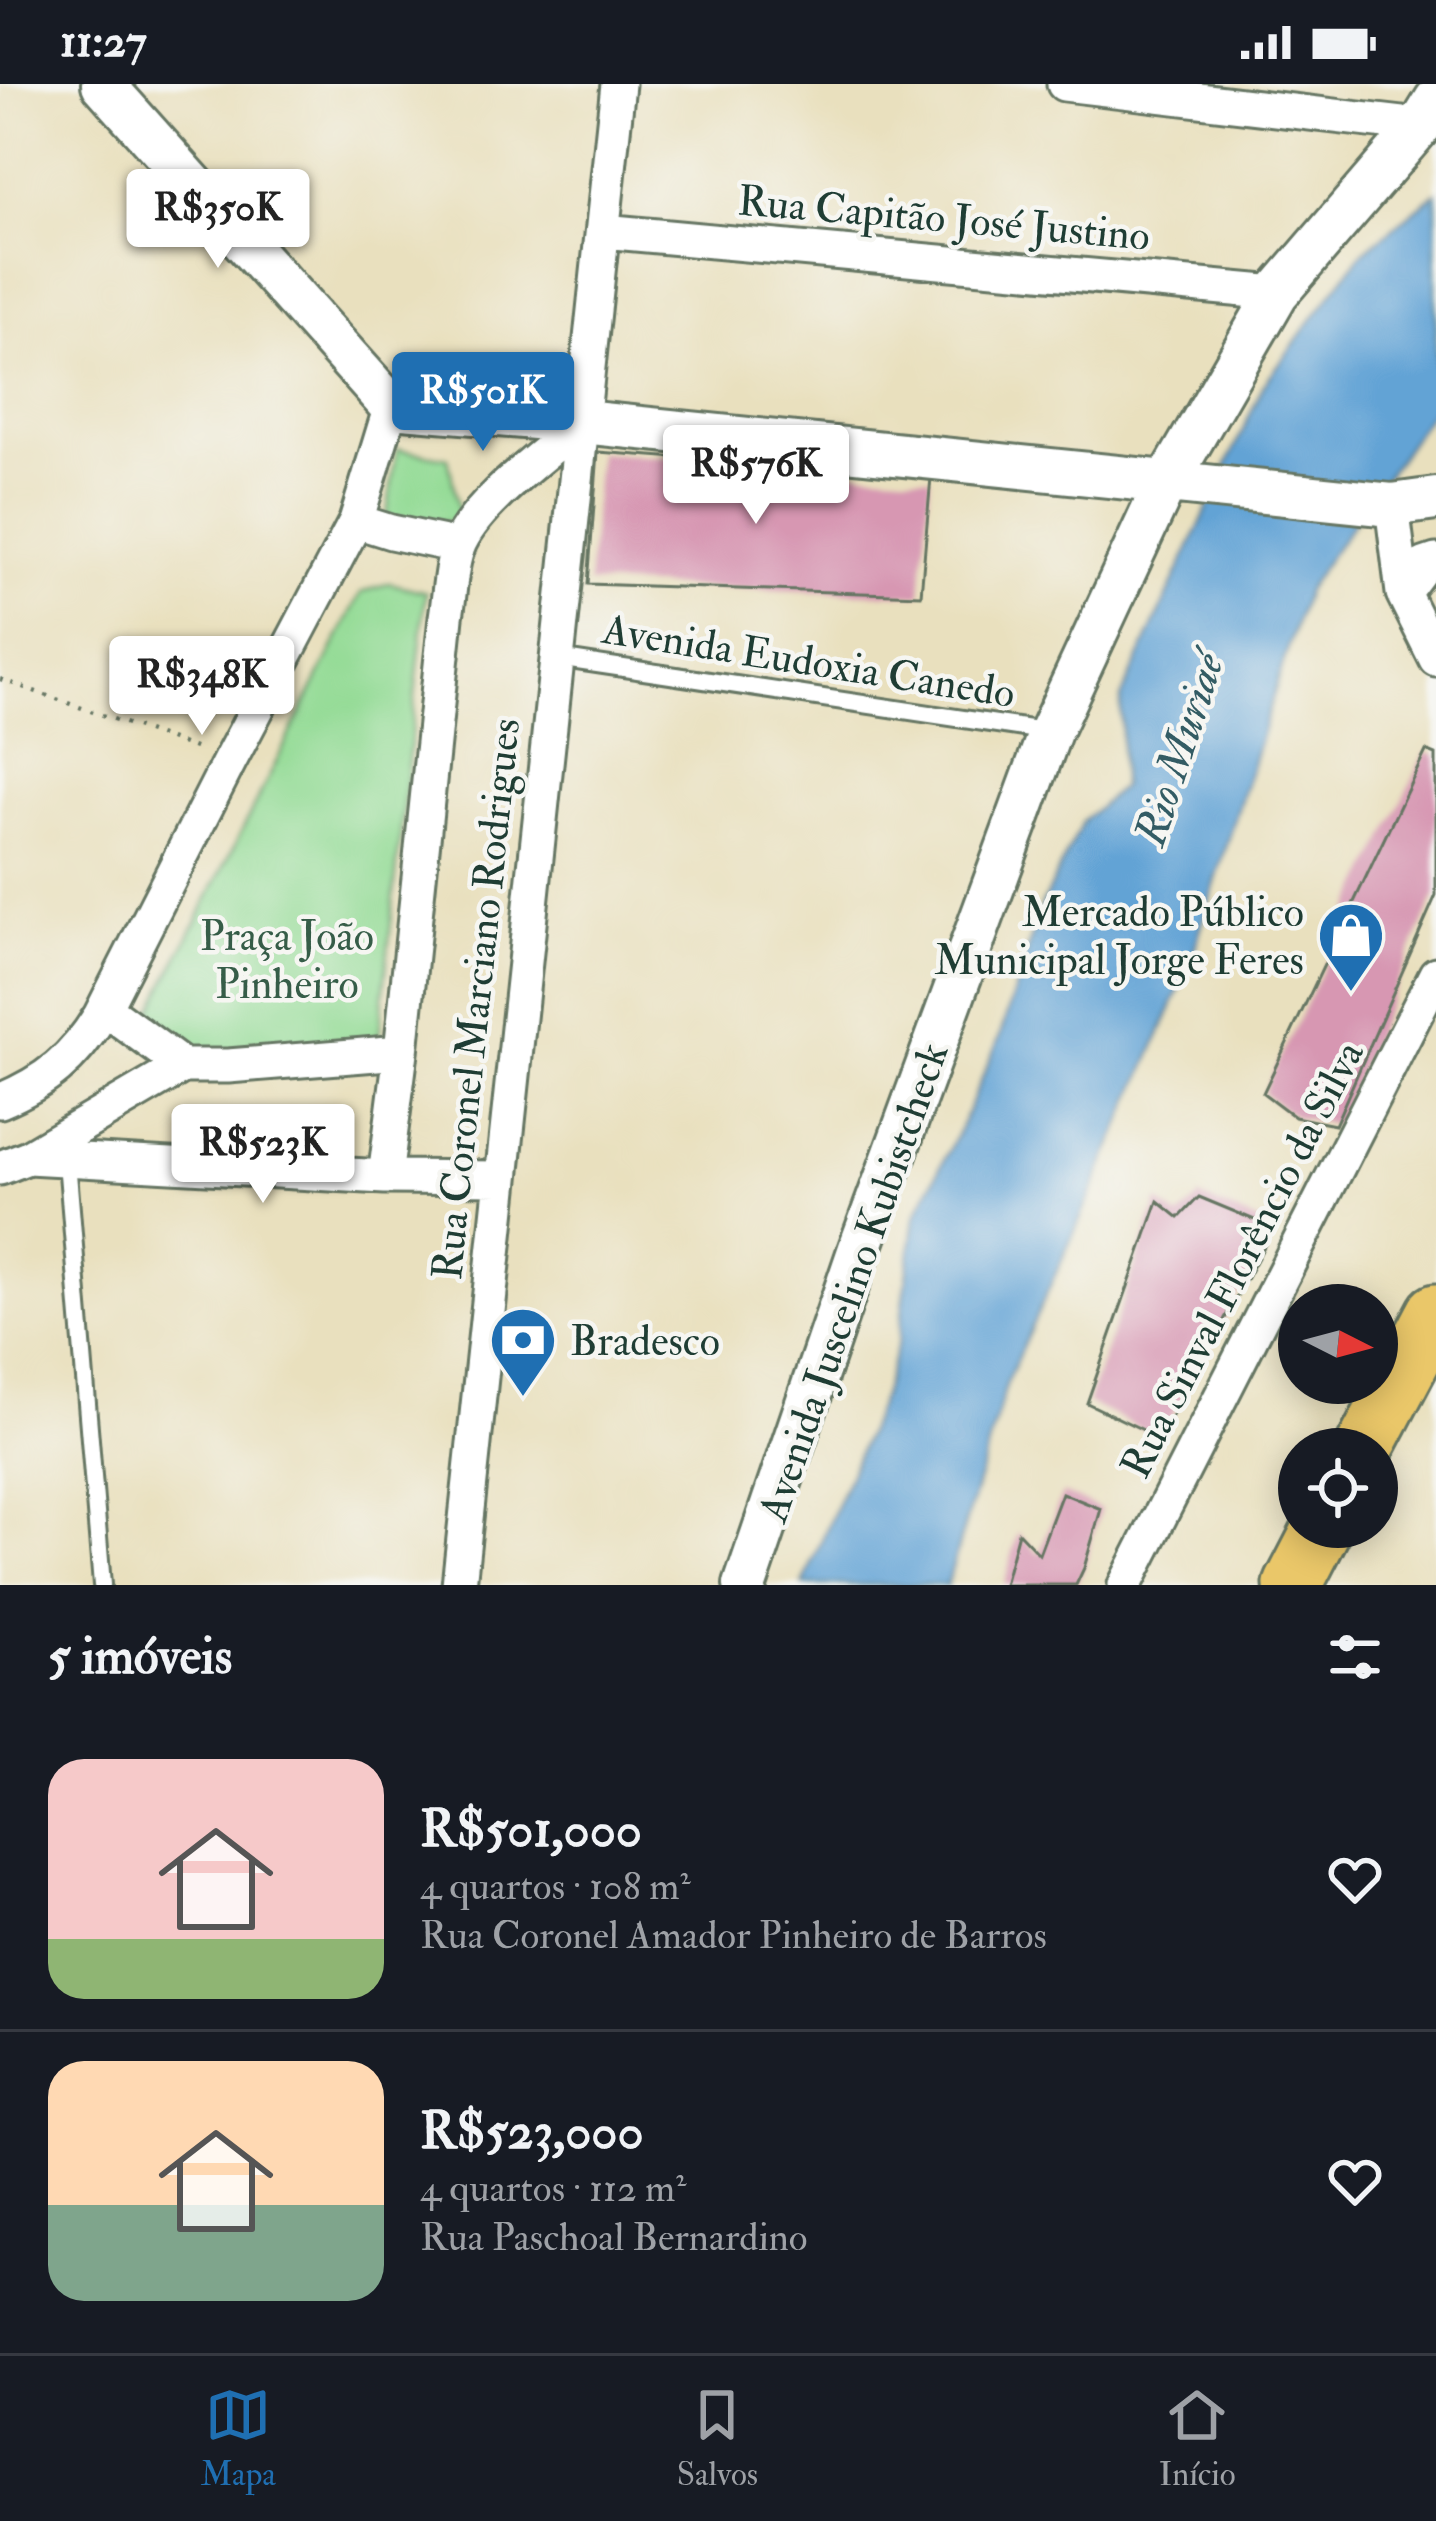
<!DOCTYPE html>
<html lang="pt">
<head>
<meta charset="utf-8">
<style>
  body { margin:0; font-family:"IM FELL Double Pica",serif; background:#20242c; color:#f1f3f6; height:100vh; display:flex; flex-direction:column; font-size:45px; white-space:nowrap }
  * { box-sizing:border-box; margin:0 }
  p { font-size:39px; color:#9ea1a6 }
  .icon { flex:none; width:66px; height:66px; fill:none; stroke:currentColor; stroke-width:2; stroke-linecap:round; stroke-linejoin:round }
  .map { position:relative; height:1501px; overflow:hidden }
  .sheet { display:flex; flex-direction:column; background:#171b24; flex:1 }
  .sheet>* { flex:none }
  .needle { width:78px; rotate:96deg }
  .tools { position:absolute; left:1278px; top:1200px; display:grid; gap:24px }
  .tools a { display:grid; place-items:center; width:120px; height:120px; border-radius:50%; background:#171b24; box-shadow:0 6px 30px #0003; font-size:60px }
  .price { position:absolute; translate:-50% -102px; padding:0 27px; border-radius:12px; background:#fff; color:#222; font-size:39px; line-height:78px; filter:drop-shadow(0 3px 6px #0008) }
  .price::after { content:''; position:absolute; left:50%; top:72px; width:36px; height:27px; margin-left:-18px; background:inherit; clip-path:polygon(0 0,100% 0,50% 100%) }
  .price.current { background:#1f6fb2; color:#fff }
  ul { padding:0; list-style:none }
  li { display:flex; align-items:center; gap:36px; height:300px; padding:0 48px }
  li+li { border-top:3px solid #363941 }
  li span { display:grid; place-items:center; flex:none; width:336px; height:240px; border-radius:36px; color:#555 }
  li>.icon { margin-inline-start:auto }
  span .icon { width:144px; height:144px; fill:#fffc; stroke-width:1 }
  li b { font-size:51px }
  h2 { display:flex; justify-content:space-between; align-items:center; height:144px; padding:0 48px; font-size:51px }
  .status { display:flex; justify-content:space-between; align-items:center; height:84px; padding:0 60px; background:#171b24; direction:ltr }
  .status svg { height:33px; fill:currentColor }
  .tab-bar { display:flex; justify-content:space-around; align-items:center; height:168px; border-top:3px solid #363941; background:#171b24; font-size:33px; color:#9ea1a6 }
  .tab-bar a { display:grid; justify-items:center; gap:6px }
  .tab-bar .current { color:#1f6fb2 }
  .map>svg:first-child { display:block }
</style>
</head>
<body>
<div class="status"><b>11:27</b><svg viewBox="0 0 49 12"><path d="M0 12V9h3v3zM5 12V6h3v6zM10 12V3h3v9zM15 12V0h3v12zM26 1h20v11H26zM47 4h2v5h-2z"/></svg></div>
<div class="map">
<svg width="1436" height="1501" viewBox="0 0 1436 1501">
  <rect width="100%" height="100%" fill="#f6f6f2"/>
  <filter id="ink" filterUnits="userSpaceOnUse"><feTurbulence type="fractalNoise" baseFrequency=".00833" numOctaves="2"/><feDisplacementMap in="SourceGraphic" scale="24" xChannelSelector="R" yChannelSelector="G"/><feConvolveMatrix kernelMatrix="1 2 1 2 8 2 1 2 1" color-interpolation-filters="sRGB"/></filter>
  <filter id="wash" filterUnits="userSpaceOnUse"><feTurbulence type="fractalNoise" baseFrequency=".004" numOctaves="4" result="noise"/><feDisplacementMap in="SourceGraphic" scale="48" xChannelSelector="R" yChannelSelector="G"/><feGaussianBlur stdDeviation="2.7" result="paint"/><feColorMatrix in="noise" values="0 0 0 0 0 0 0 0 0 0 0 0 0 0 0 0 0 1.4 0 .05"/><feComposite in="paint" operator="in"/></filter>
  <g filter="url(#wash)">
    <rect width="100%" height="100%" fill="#e9e0be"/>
    <path fill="#94db96" stroke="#5a8c65" stroke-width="3" d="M397 365 448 374 461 438 386 436Z
      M389 499 426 508 377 972 198 973 169 964 152 926 361 509Z"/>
    <path fill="#62a3d5" stroke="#407084" stroke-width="3" d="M1436 109V321L1306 506 1188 886 1084 1127 1008 1295 947 1501H803L882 1312 898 1258 915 1133 960 1044 999 955 1043 818 1083 737 1121 703V614L1264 300 1362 169Z"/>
    <g id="blocks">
      <path fill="#d797b2" d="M598 368 931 393 921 511 588 500Z
        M1426 667 1436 671V811L1335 1041 1295 1033 1263 1009Z
        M1199 1113 1274 1144 1160 1354 1087 1319 1158 1117 1179 1134Z
        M1062 1409 1101 1425 1084 1484 1076 1501H1004L1018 1448 1039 1470Z"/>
    </g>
  </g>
  <g filter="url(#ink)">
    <use href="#blocks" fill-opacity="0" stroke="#667664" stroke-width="3"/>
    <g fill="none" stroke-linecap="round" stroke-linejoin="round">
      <defs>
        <path id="service" d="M557 574 1050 648
          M67 1077 102 1501"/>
        <path id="minor" d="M1064 0 1420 42
          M603 147 1277 209
          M1392 421 1403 509 1424 481 1436 477
          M356 437 391 448 458 462
          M1403 509 1436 575
          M104 924 183 982
          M0 1017C47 997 73 976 100 932L230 676 356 437 391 322
          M28 1073 183 982H228L401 968
          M0 1084 28 1073 385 1093 501 1094
          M385 1093 401 968 446 533C450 510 450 480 460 458 481 415 546 370 582 338
          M459 1501 618 0
          M1125 1501 1436 890"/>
        <path id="tertiary" d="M103 0 391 322 582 338 1392 421 1436 415
          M745 1501 859 1167 1050 648 1160 411 1277 209 1420 42 1436 16"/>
        <path id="trunk" d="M1364 1365 1436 1229
          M1293 1501 1323 1443"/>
      </defs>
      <use href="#service" stroke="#667664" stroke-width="22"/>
      <use href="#minor" stroke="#667664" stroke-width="39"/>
      <use href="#tertiary" stroke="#667664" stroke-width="48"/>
      <use href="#trunk" stroke="#667664" stroke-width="63"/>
      <path stroke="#667664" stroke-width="4.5" stroke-dasharray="3 9" stroke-linecap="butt" d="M0 595 198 665"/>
      <use href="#service" stroke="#fff" stroke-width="16"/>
      <use href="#minor" stroke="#fff" stroke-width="33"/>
      <use href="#tertiary" stroke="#fff" stroke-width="42"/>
      <use href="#trunk" stroke="#eac769" stroke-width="57"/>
    </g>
  </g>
  <defs>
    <symbol id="shop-pin" viewBox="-11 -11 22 30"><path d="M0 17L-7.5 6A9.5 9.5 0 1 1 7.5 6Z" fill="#1f6fb2" stroke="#f6f6f2"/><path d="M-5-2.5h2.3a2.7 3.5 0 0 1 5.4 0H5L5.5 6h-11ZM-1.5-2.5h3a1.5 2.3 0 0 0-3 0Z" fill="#fff"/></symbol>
    <symbol id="bank-pin" viewBox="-11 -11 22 30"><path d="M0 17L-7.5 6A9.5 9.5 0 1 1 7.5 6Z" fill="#1f6fb2" stroke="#f6f6f2"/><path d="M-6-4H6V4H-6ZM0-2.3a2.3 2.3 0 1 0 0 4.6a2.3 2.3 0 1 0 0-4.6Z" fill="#fff"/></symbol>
  </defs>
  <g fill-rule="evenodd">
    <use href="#shop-pin" x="1313" y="813" width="76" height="104"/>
    <use href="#bank-pin" x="485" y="1218" width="76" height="104"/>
  </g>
  <g text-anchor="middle" stroke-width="9" stroke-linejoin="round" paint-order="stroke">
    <g font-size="42" fill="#1f3d34" stroke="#f6f6f2">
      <text transform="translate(944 133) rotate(5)" y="15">Rua Capitão José Justino</text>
      <text transform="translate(809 576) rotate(9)" y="15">Avenida Eudoxia Canedo</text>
      <text transform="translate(475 915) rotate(-84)" y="15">Rua Coronel Marciano Rodrigues</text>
      <text transform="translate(1241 1175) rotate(-63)" y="15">Rua Sinval Florêncio da Silva</text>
      <text transform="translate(852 1198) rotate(-71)" y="15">Avenida Juscelino Kubistcheck</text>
    </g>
    <g font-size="42" fill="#1f3d34" stroke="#f6f6f2" text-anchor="end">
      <text x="1304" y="842">Mercado Público<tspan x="1304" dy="48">Municipal Jorge Feres</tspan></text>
      <text x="570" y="1271" text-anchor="start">Bradesco</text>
    </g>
    <g font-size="42" fill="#365d48" stroke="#f6f6f2">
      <text x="287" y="866">Praça João<tspan x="287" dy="48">Pinheiro</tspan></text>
    </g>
    <g font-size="45" font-style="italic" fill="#335c64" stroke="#f6f6f2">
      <text transform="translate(1178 665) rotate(-72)" y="16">Rio Muriaé</text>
    </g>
  </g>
</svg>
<div class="tools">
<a><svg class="needle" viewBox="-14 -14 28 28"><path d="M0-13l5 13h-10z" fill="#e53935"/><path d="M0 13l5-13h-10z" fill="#9ea1a6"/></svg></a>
<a><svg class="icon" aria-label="locate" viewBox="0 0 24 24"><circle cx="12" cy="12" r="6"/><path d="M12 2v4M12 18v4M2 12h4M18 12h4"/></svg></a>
</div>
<b class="price" style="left:218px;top:187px">R$350K</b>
<b class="price current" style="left:483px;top:370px">R$501K</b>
<b class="price" style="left:756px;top:443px">R$576K</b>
<b class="price" style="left:202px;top:654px">R$348K</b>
<b class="price" style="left:263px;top:1122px">R$523K</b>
</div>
<section class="sheet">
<h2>5 imóveis<svg class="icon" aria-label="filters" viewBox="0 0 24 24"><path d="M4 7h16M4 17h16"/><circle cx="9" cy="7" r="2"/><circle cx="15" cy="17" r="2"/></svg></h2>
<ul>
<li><span style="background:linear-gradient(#f6c9c9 75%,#8fb573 0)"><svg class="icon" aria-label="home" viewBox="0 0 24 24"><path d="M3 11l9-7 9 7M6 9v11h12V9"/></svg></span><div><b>R$501,000</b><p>4 quartos · 108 m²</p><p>Rua Coronel Amador Pinheiro de Barros</p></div><svg class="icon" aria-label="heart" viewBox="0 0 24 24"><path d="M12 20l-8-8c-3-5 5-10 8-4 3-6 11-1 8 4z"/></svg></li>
<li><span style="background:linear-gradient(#ffd9b3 60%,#7fa58c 0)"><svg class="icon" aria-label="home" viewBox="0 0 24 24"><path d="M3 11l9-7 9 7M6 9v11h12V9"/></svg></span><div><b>R$523,000</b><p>4 quartos · 112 m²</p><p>Rua Paschoal Bernardino</p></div><svg class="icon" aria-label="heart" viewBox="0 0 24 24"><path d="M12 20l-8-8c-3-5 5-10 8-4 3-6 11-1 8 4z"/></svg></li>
</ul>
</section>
<nav class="tab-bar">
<a class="current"><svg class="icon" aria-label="map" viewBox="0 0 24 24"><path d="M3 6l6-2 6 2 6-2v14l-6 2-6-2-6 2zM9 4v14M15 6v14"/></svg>Mapa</a>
<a><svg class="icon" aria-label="saved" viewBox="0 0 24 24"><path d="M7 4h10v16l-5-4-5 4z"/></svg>Salvos</a>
<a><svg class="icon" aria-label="home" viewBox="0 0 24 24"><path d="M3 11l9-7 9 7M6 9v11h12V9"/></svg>Início</a>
</nav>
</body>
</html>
